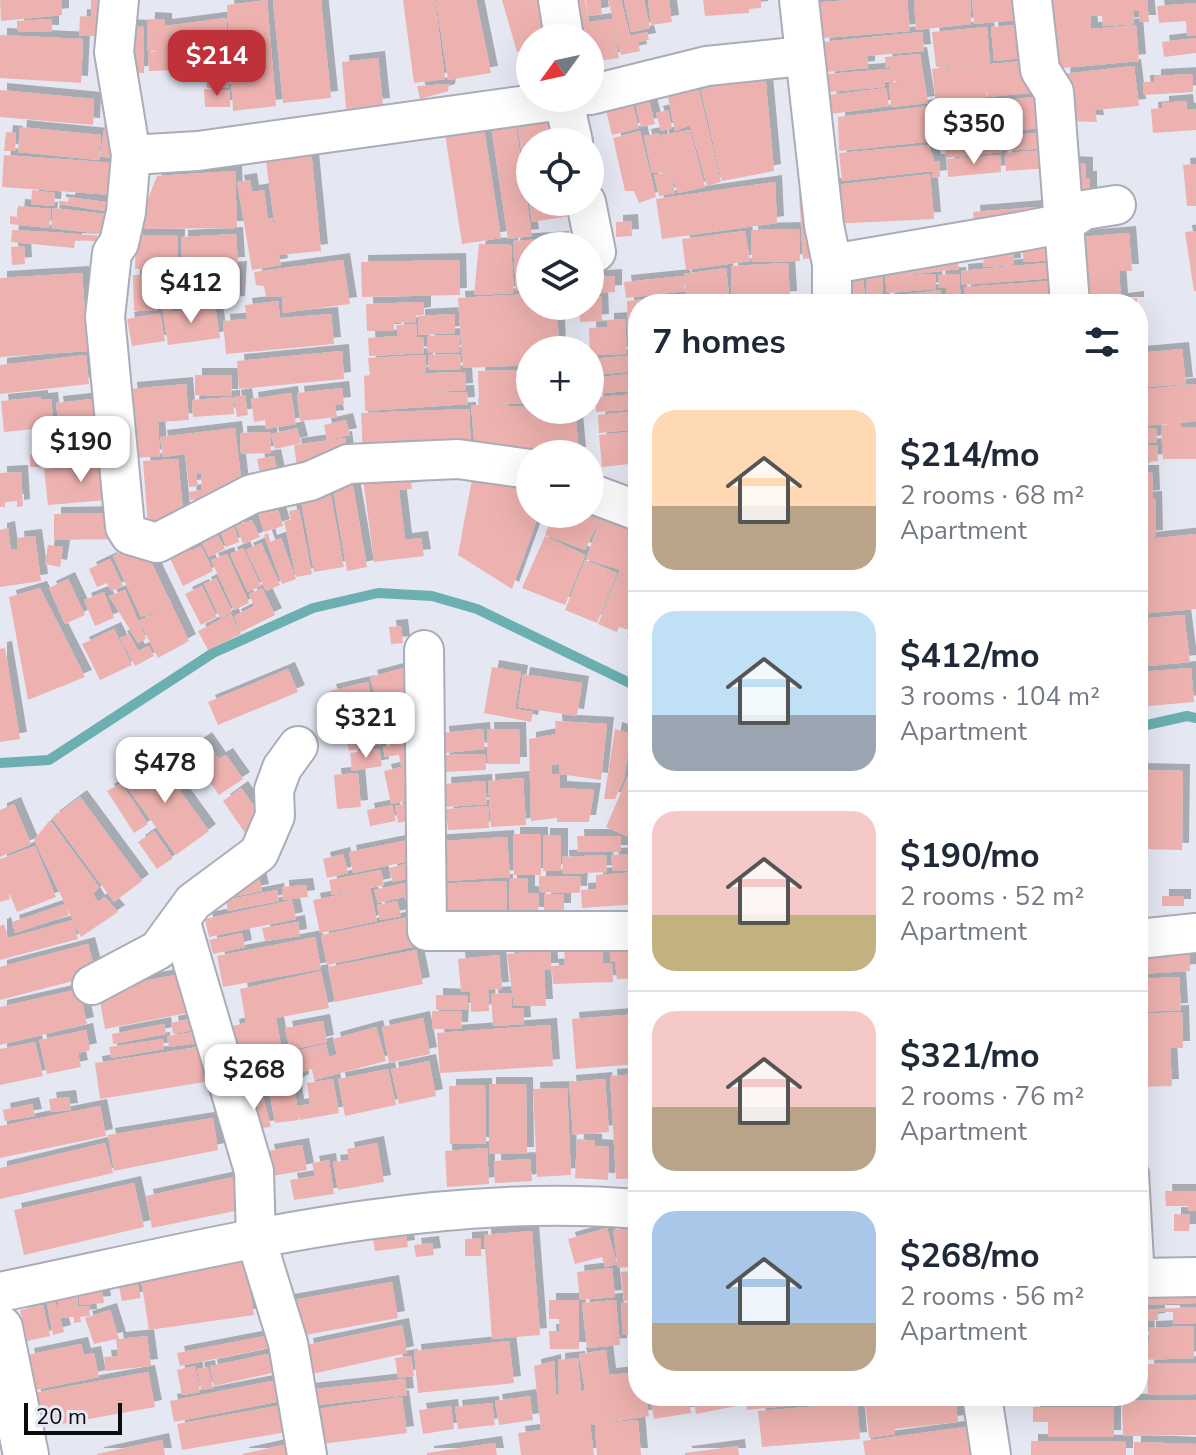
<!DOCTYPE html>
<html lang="en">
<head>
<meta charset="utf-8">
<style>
  body { margin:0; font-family:"Nunito Sans",sans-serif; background:#f6f6f7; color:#1f2937; height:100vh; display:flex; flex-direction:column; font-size:30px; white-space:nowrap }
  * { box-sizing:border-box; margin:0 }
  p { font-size:26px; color:#747a83 }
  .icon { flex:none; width:44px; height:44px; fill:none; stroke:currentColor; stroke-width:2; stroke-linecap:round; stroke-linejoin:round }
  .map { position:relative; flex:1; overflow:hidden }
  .details { position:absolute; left:628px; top:294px; width:520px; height:1112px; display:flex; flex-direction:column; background:#fff; border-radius:32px; box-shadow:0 8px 32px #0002 }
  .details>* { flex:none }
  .needle { width:52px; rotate:237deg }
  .tools { position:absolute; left:516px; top:24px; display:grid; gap:16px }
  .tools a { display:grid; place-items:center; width:88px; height:88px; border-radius:50%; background:#fff; box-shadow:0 8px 32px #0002; font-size:40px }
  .scale { position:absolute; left:24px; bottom:20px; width:98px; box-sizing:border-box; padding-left:8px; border:4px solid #0c0c10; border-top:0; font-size:22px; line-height:28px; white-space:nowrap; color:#0c0c10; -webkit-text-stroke:6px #e5e8f3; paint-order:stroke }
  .price { position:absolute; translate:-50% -68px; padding:0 18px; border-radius:16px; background:#fff; color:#222; font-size:26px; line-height:52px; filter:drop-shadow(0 2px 4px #0008) }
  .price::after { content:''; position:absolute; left:50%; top:48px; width:24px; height:18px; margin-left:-12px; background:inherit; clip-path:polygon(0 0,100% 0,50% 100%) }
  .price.selected { background:#c1313a; color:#fff }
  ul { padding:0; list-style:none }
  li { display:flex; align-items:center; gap:24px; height:200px; padding:0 24px }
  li+li { border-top:2px solid #e0e1e3 }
  li span { display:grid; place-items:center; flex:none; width:224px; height:160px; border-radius:24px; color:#555 }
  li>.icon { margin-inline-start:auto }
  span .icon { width:96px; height:96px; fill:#fffc; stroke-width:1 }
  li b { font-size:34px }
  h2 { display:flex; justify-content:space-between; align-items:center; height:96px; padding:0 24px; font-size:34px }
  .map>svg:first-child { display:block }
</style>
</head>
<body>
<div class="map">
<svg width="1196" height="1455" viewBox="0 0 1196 1455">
  <defs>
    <filter id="shadow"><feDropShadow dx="7" dy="-7" stdDeviation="0" flood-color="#0004"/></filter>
  </defs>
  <rect width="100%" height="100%" fill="#e5e8f3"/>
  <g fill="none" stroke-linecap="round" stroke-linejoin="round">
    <path stroke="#6bafb1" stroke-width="10" d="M1138 727 1187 716 1196 718
      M0 763 49 760 213 653 313 608 378 593 432 596 477 609 638 687"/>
  </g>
  <path fill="#edb2af" filter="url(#shadow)" d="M0 0H62V15L1 21Z
    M91 0H107V36H79L80 16 91 17Z
    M267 0 276 106 233 111 227 5Z
    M273 0H321L331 98 283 103Z
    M403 0H435L445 79 414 83Z
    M436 0H476L491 73 448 80Z
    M502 0H538L545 38H530V49L517 52Z
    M578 0H585L589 22 613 19 608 0H621L630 36 647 32 649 40 638 42 640 51 621 55 614 28 619 58 590 62V38H583Z
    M586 0H600L602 14 589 16Z
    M624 0H644L650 28 631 32Z
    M648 0H669L672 22 651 25Z
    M703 0H761V8L749 9V13L705 16Z
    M852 0H907L910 31 811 39 808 3Z
    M914 0H970L971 24 916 30Z
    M972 0H1017L1018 20 974 24Z
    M1041 0H1147L1149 22H1140L1139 11H1133L1134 24 1103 26 1102 16H1090L1091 29 1136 25 1139 61 1041 70 1037 34 1060 32H1044Z
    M1196 3V35L1187 36 1186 21 1159 23 1157 6Z
    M226 18 228 43 190 46H228L229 68 149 71 148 52 184 50 147 51 148 19 165 20V26Z
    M52 19V32L17 31V21Z
    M1030 24 1033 57 994 61 991 27Z
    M123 26 144 27V73H124Z
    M987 27 990 64 1037 60 1040 92 988 97 986 89 987 98 936 104 932 69 982 63 936 67 932 32Z
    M922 32 924 51 868 56V68L826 72 822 42Z
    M0 35 83 39 81 83 0 78Z
    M1196 38V53L1164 57 1162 42Z
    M530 53V80L524 82 517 57Z
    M920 54 928 103 891 107 889 83 907 81H885V87L829 92 827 74 889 69 890 78V69L894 68H886L885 57Z
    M378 58 383 105 346 109 342 62Z
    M764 62 774 171 722 181 697 73Z
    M1134 66 1139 106 1095 110 1097 122 1068 121 1063 74Z
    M206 71H229V88H207Z
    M695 74 721 182 707 186 690 125 675 131 666 88Z
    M1193 74V92L1144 95 1143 82H1154V76Z
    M449 84 448 91 420 99 417 86Z
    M645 85 655 124 641 127 632 89Z
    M886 88 889 106 831 114 829 95Z
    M204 89 230 91V107H205Z
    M0 90 94 99 93 125 0 117Z
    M629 91 639 128 612 135 603 98Z
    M1035 97 1039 128 936 139 933 107Z
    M1186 101 1187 110 1196 109V130L1153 133 1151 109 1162 108V103Z
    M929 106 934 141 839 151 838 117Z
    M562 109 567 142H530L528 197 516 115Z
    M668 110 672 128 661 131 656 113Z
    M515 120 532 236 508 239 491 126Z
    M483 122 501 238 462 244 444 127Z
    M105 123 114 125 110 158 100 156Z
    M20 127 101 135 99 160 18 152Z
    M690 130 705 187 678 193 670 172 675 193 659 196 654 175 670 172 652 173 644 136 659 133 665 153 661 135Z
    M640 131 656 197 639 203 634 191H625L613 138Z
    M6 132 16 133 15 151H4Z
    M1047 132 1049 148 1003 151 1001 136Z
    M999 136 1002 152 946 158 944 142Z
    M929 145 934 161H939L940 177 932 178V171L842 181 839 153Z
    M311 150 321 251 279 255 281 265 252 270 237 182 250 180 252 192 264 190 268 219 272 218 276 235 265 154Z
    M1049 150 1051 168 1006 171 1005 153Z
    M4 155 116 163 113 195 2 187Z
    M1000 155 1001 172 948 177 947 159Z
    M1069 163 1086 164V178H1090V198L1068 197Z
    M1196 164V206H1187L1183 165Z
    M235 171 237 228 136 229 157 176Z
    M930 174 934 219 831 224 826 186Z
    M775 182 777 223 662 239 656 199Z
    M32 190 55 193 54 206 31 204Z
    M813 192 817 258 803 259 799 193Z
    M69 197 113 203 112 212 59 204V201L68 202Z
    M529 202H575L577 215 532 222Z
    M18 206 51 209 49 228 10 224V216L17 217Z
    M1036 207V219L974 224 973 212Z
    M53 208 114 215 104 227V221L103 234 51 228Z
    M631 221 632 236 616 237V222Z
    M799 229 800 261 752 262 751 230Z
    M12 230 49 232 50 236V232L104 236 110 242 75 240 74 248 11 242Z
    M745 231 750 261 686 270 682 239Z
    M1196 231V291H1194L1185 232Z
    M1129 233 1132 271H1119L1121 300 1137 298V304H1073L1067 238Z
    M236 234 238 264 182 266 181 237Z
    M136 235 178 236 177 270 135 269Z
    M562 238V246H530V290L516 291 513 241Z
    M479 244 511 245 514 293 474 295Z
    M24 246 25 264 12 265 11 247Z
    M1054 246 1055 260 1024 262 1022 249Z
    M956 250 959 269 896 276 935 274 936 289 887 293 883 258Z
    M1013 251 1014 265 984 267 983 253Z
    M343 260 350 304 282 313 283 296 266 297 264 286 256 285 254 272Z
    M459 260 460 295 362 297 361 262Z
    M866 261H882L883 304H867Z
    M1056 262V278L962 285 961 271Z
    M788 263 790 298 732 301 731 266Z
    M240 268 238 303 172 308 170 273Z
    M726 268 730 304H687L684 274Z
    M863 270 865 304H843V294L853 293 852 271Z
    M82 273 88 351 0 357V278Z
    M959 274 961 304H947L946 288H939L938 275Z
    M133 275H160V287H168V303H157V311H134Z
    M615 276V292L590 294V278Z
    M683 276 685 291 626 298 624 282Z
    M1049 281 1050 304H964V287Z
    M940 290 942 304H888L887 297Z
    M530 294V306H557L559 350H530V365L463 368 458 298Z
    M683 295 684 304H638V335L628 336 627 301Z
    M590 296H601L602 321 580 322 579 306H590Z
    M278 301 280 318 331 314 334 344 226 354 223 321 247 319 245 305Z
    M424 302V314L416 315V322L394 323V331H367L366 304Z
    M171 305 172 312 215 306 220 338 168 345 162 306Z
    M160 313 165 341 132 346 127 319Z
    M455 314V333L418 335V316Z
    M625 319 627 354 590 355 589 328 607 327V320Z
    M416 324 417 337H423L424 353 369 356 368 338 398 336 396 325Z
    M459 335 460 352 427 353V336Z
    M1182 349 1186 384 1146 387 1145 374H1138V353Z
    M342 351 344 379 239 389 237 361Z
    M460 354 461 369 429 370 428 355Z
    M86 355 89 384 0 394V365Z
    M426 355V372L373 375 465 372 466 390 417 393 467 392 468 404 365 411 364 376 370 375 368 358Z
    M638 355V371L592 375 590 359Z
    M530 370V403L492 405 575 410 579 454 475 450 471 405H479L478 371Z
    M638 373V390L594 394 592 378Z
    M195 375H232L231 396 195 395Z
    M186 384 189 420 158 422 160 456 136 458 130 389Z
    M1196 384V421L1181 423V428L1196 427V459H1163L1161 426 1169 424 1138 426V390Z
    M101 388 105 421 59 427 56 403 93 399 92 389Z
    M342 388 344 404 335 405 337 417 300 421 297 393Z
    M291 393 296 424 266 429 265 420 254 422 251 399Z
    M638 394V409L596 412V397Z
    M245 395 248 415 237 417 234 397Z
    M41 397V400L51 399 54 427 4 432 1 401Z
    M233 397 234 414 193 417 192 400Z
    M469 409 471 450 363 454 361 413Z
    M637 411 638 429 599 433 598 415Z
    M346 420 350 435 327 440 324 425Z
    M235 428 243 495 190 500 189 492 202 490 201 473 196 474 198 486 189 487 185 454 163 457 160 437Z
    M297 428 301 443 275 449 271 434Z
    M1156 428 1157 442 1138 444V429Z
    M638 431V463L602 467 599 435Z
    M270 432 271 453 241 454 240 433Z
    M345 438 348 460 297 467 294 445Z
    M1157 445 1158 461 1143 462V470H1138V446Z
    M115 446 116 462 78 465 76 448Z
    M30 455H62V466L30 467Z
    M274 456 278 475 261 478 257 459Z
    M178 459 183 512 148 526 143 461Z
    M475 463 530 479V514H539L512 589 458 555Z
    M115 464 118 499 48 505 44 469Z
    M409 465 412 489 399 490 405 540 421 538 424 556 374 562 362 471Z
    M21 472 23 506 17 507V501L5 502V507H0V473Z
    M1138 472H1152L1153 497 1138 498Z
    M351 475 367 567 347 571 331 478Z
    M329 485 344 567 314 572 299 490Z
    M272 491 283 526 264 532 253 497Z
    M590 496 638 520 622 563 638 525V640L627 636 629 630 619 627 617 632 598 624 620 570 586 559 602 514 585 550 545 535 553 514H590Z
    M1155 498 1156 537 1138 538V499Z
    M299 509 312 574 296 577 284 521 291 520 289 511Z
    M120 513V539L54 540V514Z
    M210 520 225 549 209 557 197 533Z
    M252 520 260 537 243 544 236 526Z
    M234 526 239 542 226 547 220 530Z
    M8 528 11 550 18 549 17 538 35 536 41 581 0 587V530Z
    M268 533 270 542 281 538 296 579 282 584 264 535Z
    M1196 534V609L1138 614V540Z
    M545 536 585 555 565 605 522 588Z
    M186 540 191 551 201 546 213 571 183 586 166 550Z
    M142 543 189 641 158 658 139 621 166 606 141 617 113 556Z
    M261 543 280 585 266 591 246 550Z
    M48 545 63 547 60 567 45 564Z
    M243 548 261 586 248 592 230 554Z
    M227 554 249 603 234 610 211 560Z
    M110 559 123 586 111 591 107 583 97 587 89 569Z
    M585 560 617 573 597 623 565 610Z
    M216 578 232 612 220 618 204 584Z
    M68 579 85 615 65 624 49 588Z
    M202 586 217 617 201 625 185 594Z
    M40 588 85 677 28 700 9 597Z
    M262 588 275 615 241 632 234 616 254 606 249 594Z
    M125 590 146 639 138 643 109 596Z
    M104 592 114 618 95 626 84 600Z
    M231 614 241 634 208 650 198 631Z
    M1184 615 1190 662 1138 667V619Z
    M401 626 403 643 391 644 389 627Z
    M114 629 132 665 100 680 82 644Z
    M129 634 138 651 149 646 154 656 135 666 120 638Z
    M5 648 20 739 0 742V649Z
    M412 666 419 689 377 701 370 677Z
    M492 667 521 672 515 709 533 712 531 722 484 713Z
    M1191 668 1194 702 1138 707V672Z
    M288 669 298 692 218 725 208 702Z
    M523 674 582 683 577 716 518 707Z
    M368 682 372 701 334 709 329 691Z
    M555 721 607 724 601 780 560 774 559 764 552 765V774H560V788L594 790 589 822H557V818L531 821 529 739 556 734Z
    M378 726 382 744 349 751 345 734Z
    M418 726 423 763 401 766 399 755 385 757 383 747 390 746 388 731Z
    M483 729 485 749 444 753 442 733Z
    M487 729H519L520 764H488Z
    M615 729 631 734 624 779 615 799H604Z
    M205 739 219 759 226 755 243 779 219 795 188 751Z
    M379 749 382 766 352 771 350 753Z
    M485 754 486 770 443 772 442 755Z
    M154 755 209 831 176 855 121 779Z
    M406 766 412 800 391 804 384 771Z
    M638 768V841L606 827 628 776 634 778Z
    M1138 770 1183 771 1182 850 1138 849Z
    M358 773 361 807 337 809 334 775Z
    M523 778 526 825 491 827 488 781Z
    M485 781 487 804 445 807 444 784Z
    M121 783 148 824 134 833 107 791Z
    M241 788 268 826 250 840 223 801Z
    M80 797 142 881 114 902 52 818Z
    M413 802 416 819 398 823 395 806Z
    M14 804 31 844 0 857V810Z
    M392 805 396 821 370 826 367 810Z
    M488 806 489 828 448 830 446 809Z
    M50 820 99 887 93 894 98 902 105 897 118 912 81 937 34 840Z
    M154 831 173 858 157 869 138 842Z
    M513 834H541V875H514Z
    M543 835H561V871H543Z
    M577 836H621V852H578Z
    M507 837 510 877 431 882 428 842Z
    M419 838 423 858 353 873 349 852Z
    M35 846 56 897 17 912 6 885 10 899 0 902V859Z
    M343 854 348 873 327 878 323 859Z
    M630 854 638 858V870L613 871 611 855Z
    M606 855 607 872 563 874 562 857Z
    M422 860 425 875 393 882 389 868Z
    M381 870 384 885 370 888 377 921 320 933 313 900 367 890 332 895 329 880Z
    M638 872V904L582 908 581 890 596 889V875Z
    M258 874 262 891 227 898Z
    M539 876 581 877 580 893 539 892Z
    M510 878 528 879V893L539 894 538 914 509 913Z
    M422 879 425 892 378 903 374 890Z
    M506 881 507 917 432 920 430 884Z
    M306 885 308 897 283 900 282 887Z
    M277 890 279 901 228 911 226 900Z
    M544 894H564V910H544Z
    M1162 896H1184V906H1162Z
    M292 900 296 919 209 937 205 919Z
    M397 901 401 916 380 920 377 905Z
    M65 904 69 915 15 933 12 922Z
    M413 916 421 945 327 965 321 935Z
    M73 920 78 939 0 960V926L4 924 8 938Z
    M298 922 300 936 265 941 262 928Z
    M242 933 245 947 213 954 209 940Z
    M315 937 321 969 223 987 217 956Z
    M1188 938 1190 971 1138 974V942Z
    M638 942V978L617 979 615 961 610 962V944Z
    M88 944 96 975 0 1000V967Z
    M602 945 603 964 612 963 613 982 553 984 552 970H544L546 1006H514L507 954 550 950 551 966 565 965 564 947Z
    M416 950 423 984 335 1002 328 967Z
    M499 955 502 989 488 990 489 1011 471 1012 470 991 461 992 458 959Z
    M195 971 203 1010 105 1029 98 990Z
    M321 971 329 1008 276 1018 282 1051 238 1059 232 1026 246 1023 240 989Z
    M1179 977 1181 1010 1138 1012V979Z
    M79 989 87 1024 0 1045V1007Z
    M512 993V1008H523L524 1024 493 1026 491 994Z
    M436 995 468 996V1010H436Z
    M432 1011H462L461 1029H432Z
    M1182 1012 1183 1048H1170L1172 1086 1138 1087V1051L1151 1050 1138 1049V1014Z
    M638 1014V1064L576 1069 572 1019Z
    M207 1015 209 1027 173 1034 171 1023Z
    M423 1018 430 1054 389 1063 382 1027Z
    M323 1021 327 1042 290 1050 285 1028Z
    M164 1024 166 1034 113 1044 112 1034Z
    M550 1025 553 1066 440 1073 437 1033Z
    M376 1027 386 1061 314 1080 312 1069 301 1072 302 1081 294 1085 297 1106 310 1104 307 1083 333 1079 339 1113 300 1120 298 1111 299 1120 275 1123 269 1089H266L263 1076H256L254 1060 326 1044 329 1057 337 1054 333 1039Z
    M86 1030 90 1050 78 1053 81 1067 47 1074 39 1040Z
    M209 1030 211 1041 169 1047 167 1036Z
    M163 1039 164 1049 111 1058 109 1047Z
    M35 1042 43 1076 0 1085V1049Z
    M205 1046 211 1081 100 1099 95 1063Z
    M429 1061 436 1096 399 1104 391 1069Z
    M388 1069 396 1105 345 1116 338 1079Z
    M638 1074V1178L616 1179 610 1076Z
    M605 1079 609 1132 573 1135 569 1082Z
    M489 1084H526L527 1154H489Z
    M485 1085 486 1144H450L449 1086Z
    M567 1088 571 1175 537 1177 533 1089Z
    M262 1093 271 1127 243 1130 239 1096Z
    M69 1097 71 1110 51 1112 49 1099Z
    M32 1104 35 1116 5 1121 3 1110Z
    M100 1106 106 1136 0 1158V1126Z
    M213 1118 218 1150 114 1171 108 1135Z
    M577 1139 595 1141V1146L609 1147 608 1180 575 1178Z
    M105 1143 113 1173 0 1199V1168Z
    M377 1143 384 1182 338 1190 333 1162 349 1160 347 1149Z
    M302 1145 307 1170 272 1176 267 1151Z
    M487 1148 489 1184 447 1187 445 1151Z
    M530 1159 532 1181 495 1183 494 1161Z
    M329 1160 334 1194 294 1200 290 1180 315 1176 312 1163Z
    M243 1175 247 1193 235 1211 152 1228 146 1196Z
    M134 1183 144 1227 24 1255 14 1210Z
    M1165 1191H1196V1211H1188V1206H1166Z
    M1174 1214 1190 1215 1189 1231H1174Z
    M404 1221 408 1247 375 1251 371 1226Z
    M638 1227V1266L618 1268 613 1230Z
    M607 1228 617 1264 605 1267 602 1257 575 1264 568 1239Z
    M532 1231 540 1335 492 1339 484 1235Z
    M481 1238V1256H465V1239Z
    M432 1243 434 1255 416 1257 414 1245Z
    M245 1258 254 1315 149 1330 140 1273Z
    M612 1268 615 1297 580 1300 577 1272Z
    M638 1270V1299L624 1301 621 1272Z
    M135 1273 141 1298 122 1301 117 1277Z
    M101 1281 104 1303 80 1305 77 1283Z
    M392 1282 398 1318 289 1338 282 1302Z
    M1196 1284V1303L1138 1305V1285Z
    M77 1286 78 1306 72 1307 89 1306 90 1316 80 1317 81 1322 74 1323V1317L59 1318 57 1288Z
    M54 1297 64 1332 53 1335 46 1299Z
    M549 1300H579V1349H550L549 1331H560L559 1319H549Z
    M616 1300 620 1345 587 1348 582 1303Z
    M638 1302V1334L623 1335 621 1303Z
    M43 1305 50 1336 27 1341 20 1310Z
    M1196 1307V1323L1173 1324V1312H1158V1320L1147 1321 1148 1338 1138 1339V1310Z
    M110 1310 119 1339 147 1336 151 1366 106 1371 104 1357 118 1356 116 1339 94 1344 85 1318Z
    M402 1325 407 1353 312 1374 306 1345Z
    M1193 1326 1194 1358 1141 1360 1140 1342 1149 1341V1328Z
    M276 1334 279 1346 180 1366 177 1353Z
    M509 1341 514 1383 418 1393 414 1351Z
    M81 1344 84 1355 94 1353 99 1377 35 1390 27 1355Z
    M606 1350 609 1375 638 1372V1396H646L649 1416 590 1425 594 1455H521L518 1433 541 1430 534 1366 554 1361 556 1394H559L558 1360 578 1358 581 1391 585 1390 579 1354Z
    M268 1354 272 1373 214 1386 210 1366Z
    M411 1356 414 1376 398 1378 395 1358Z
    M1196 1363V1394L1148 1395 1147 1364Z
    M195 1366 200 1392 182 1395 177 1370Z
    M208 1367 213 1388 201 1390 197 1369Z
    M148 1372 155 1407 40 1428 33 1393Z
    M405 1379 407 1395 299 1407 297 1391Z
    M277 1380 281 1401 174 1422 170 1401Z
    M530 1396 533 1420 499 1425 495 1401Z
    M650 1396H688L691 1413 654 1419Z
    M693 1396H740L741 1405 696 1414Z
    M746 1396H842L843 1400 747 1410Z
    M907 1396H955L958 1422 895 1429V1434L869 1438 865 1401Z
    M1027 1396H1065L1064 1403H1027Z
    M1072 1396H1115V1398L1073 1402Z
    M402 1397 407 1433 307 1446 302 1411Z
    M1196 1400V1435L1123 1436 1122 1401Z
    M492 1403 495 1425 458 1429 455 1407Z
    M857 1403 860 1439 762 1447 758 1411Z
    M282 1405 287 1432 182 1450 177 1424Z
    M451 1406 454 1429 423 1434 419 1410Z
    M1033 1407H1114V1437H1048V1422H1033Z
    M638 1420 641 1455H597L595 1424Z
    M972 1426 976 1446 970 1447 972 1455H865L863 1441Z
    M162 1440 165 1455H97V1454Z
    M1031 1441 1126 1442V1455H1031Z
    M1134 1442 1196 1444V1455H1134Z
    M495 1443 497 1455H427V1453Z
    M288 1444 290 1455H243L242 1454Z
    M738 1446 739 1455H685V1453Z"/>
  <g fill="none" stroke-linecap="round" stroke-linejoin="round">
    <defs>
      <path id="lane" d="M1138 1173 1144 1279"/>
      <path id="street" d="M119 0 114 52 131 155 198 151 577 98
        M558 0 564 38
        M799 0 824 225 832 264V304
        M1032 0 1040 70 1054 92 1070 304
        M590 95 707 66 803 56
        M564 101 573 142
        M131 155 126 212 119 243 112 253 105 317 125 527 130 535 157 543 252 494 310 481 348 464 458 459 530 469
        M586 202 596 252
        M832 264 1024 231 1065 223 1084 210 1116 205
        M590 493 638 511
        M424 650 427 931H638
        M181 923 254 1171 256 1239 288 1343 307 1455
        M1138 939 1196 933
        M92 985 158 950 193 902 259 853 275 816 274 790 282 768 298 746
        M1138 1278 1196 1277
        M0 1292C209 1249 423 1191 638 1209
        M982 1396 991 1455"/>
      <path id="secondary" d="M0 1328 26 1455"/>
    </defs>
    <use href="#lane" stroke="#aaadb7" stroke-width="24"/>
    <use href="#street" stroke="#aaadb7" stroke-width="42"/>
    <use href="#secondary" stroke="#aaadb7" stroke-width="48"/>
    <use href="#lane" stroke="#fff" stroke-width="20"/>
    <use href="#street" stroke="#fff" stroke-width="38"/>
    <use href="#secondary" stroke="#fff" stroke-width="44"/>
  </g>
</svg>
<div class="tools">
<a><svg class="needle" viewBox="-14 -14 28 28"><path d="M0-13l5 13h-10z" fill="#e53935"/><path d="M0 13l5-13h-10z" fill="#747a83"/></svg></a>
<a><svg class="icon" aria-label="locate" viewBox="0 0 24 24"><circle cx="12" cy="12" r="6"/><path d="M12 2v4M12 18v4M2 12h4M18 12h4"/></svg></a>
<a><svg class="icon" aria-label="layers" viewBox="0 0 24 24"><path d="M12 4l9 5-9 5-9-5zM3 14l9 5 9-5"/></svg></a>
<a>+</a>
<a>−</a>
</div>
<div class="scale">20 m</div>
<b class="price selected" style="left:217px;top:98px">$214</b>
<b class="price" style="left:974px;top:166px">$350</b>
<b class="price" style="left:191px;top:325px">$412</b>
<b class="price" style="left:81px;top:484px">$190</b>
<b class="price" style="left:366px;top:760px">$321</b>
<b class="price" style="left:165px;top:805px">$478</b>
<b class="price" style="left:254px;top:1112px">$268</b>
<section class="details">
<h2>7 homes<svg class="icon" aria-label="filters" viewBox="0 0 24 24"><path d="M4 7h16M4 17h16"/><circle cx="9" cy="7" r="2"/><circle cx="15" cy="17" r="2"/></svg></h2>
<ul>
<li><span style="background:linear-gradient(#ffd9b3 60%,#b9a48a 0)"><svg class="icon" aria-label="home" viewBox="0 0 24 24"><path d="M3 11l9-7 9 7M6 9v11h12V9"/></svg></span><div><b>$214/mo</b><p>2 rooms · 68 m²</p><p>Apartment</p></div></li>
<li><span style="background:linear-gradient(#bfe0f5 65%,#9aa5b1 0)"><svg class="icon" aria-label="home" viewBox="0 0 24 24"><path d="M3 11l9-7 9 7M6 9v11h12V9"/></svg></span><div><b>$412/mo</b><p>3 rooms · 104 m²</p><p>Apartment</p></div></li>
<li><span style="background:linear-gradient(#f6c9c9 65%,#c2b280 0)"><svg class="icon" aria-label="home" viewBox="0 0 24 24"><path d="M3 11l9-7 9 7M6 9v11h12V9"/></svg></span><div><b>$190/mo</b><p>2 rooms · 52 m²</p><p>Apartment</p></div></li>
<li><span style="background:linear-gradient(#f6c9c9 60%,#b9a48a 0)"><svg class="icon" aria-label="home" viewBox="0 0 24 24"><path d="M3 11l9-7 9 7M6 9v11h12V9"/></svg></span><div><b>$321/mo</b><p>2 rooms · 76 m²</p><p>Apartment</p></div></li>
<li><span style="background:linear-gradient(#a9c7e8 70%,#b9a48a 0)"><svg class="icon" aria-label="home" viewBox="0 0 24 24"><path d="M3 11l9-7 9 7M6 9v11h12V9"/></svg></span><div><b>$268/mo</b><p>2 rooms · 56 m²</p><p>Apartment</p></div></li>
</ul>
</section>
</div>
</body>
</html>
